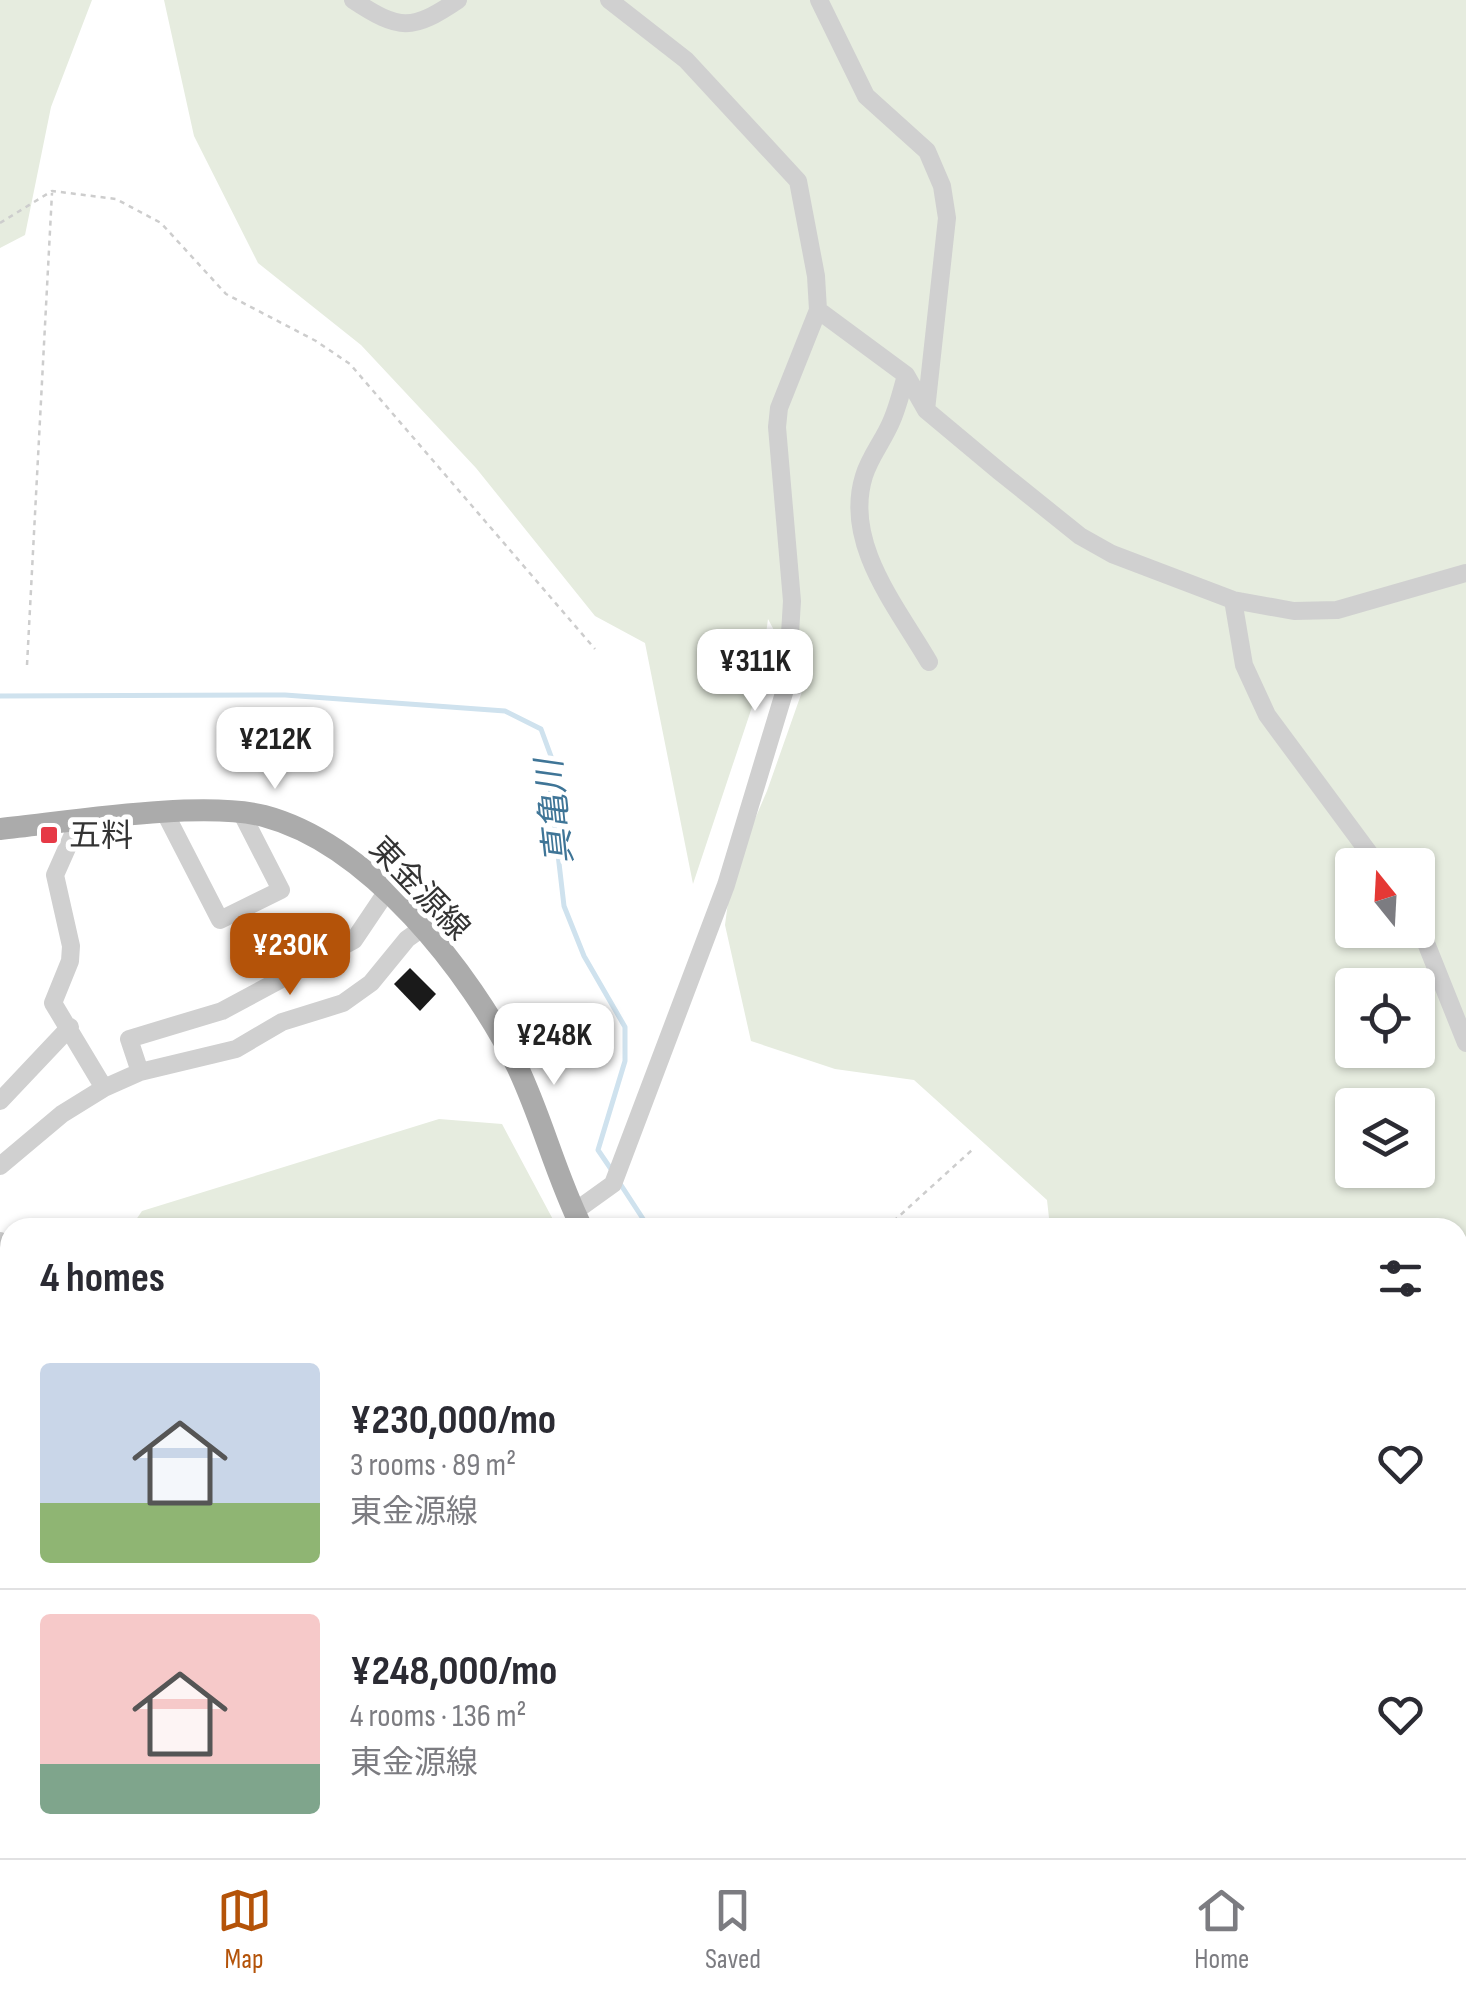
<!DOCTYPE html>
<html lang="en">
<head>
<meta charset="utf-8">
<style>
  body { margin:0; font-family:"Sofia Sans Condensed","Noto Sans JP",sans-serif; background:#f2f2f3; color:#2b2b33; height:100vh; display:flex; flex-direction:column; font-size:38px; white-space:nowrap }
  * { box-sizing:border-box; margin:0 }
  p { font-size:32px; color:#7c7c81 }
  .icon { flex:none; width:55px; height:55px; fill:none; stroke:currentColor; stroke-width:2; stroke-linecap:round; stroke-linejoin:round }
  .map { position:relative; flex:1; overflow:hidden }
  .side { position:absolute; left:0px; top:1218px; width:1468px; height:642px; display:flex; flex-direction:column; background:#fff; border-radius:30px 30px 0 0; box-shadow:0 2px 8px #0004 }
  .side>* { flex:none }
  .needle { width:65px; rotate:342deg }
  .buttons { position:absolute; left:1335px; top:848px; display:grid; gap:20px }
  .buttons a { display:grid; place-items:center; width:100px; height:100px; border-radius:10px; background:#fff; box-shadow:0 2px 8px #0004; font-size:50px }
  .price { position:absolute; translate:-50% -85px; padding:0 22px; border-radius:20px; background:#fff; color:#222; font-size:32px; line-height:65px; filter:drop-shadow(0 2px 5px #0008) }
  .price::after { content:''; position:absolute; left:50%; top:60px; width:30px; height:22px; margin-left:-15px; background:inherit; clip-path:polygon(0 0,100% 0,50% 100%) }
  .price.current { background:#b45309; color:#fff }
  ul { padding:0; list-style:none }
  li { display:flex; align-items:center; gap:30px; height:250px; padding:0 40px }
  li+li { border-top:2px solid #e1e1e2 }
  li span { display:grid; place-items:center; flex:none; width:280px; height:200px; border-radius:10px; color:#555 }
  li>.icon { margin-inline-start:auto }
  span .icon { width:120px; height:120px; fill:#fffc; stroke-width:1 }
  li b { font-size:42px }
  h2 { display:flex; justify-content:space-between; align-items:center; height:120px; padding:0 40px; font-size:42px }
  .dock { display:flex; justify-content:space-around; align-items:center; height:140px; border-top:2px solid #e1e1e2; background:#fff; font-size:28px; color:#7c7c81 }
  .dock a { display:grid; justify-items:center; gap:5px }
  .dock .current { color:#b45309 }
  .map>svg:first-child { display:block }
</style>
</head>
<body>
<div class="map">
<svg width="1466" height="1858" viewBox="0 0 1466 1858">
  <rect width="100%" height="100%" fill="#fff"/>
  <path fill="#e6ecdf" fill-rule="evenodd" d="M0 0H92L51 107 25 235 0 248Z
    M164 0H1466V1796L1458 1797V1228L1050 1227 1047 1200 914 1080 835 1069 751 1041 725 925 732 872 767 791 804 686 768 619 759 686 693 884 645 643 595 616 476 468 361 345 258 263 194 136ZM1352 865H1418V930H1352ZM1352 985H1418V1050H1352ZM1352 1105H1418V1170H1352Z
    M439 1119 502 1124 557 1227H131L142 1211Z
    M10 1402V1850H332L327 1858H0V1409Z"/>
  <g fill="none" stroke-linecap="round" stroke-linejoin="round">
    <path stroke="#cfe2ee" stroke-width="5" d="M0 696 285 695 505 711 541 729 552 759 549 777 564 906 584 956 625 1027V1061L598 1150 613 1172
      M619 1182 649 1228
      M1036 1858 1039 1850"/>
    <path stroke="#cfe2ee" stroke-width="30" d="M1228 1850 1238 1858"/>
  </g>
  <path fill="#1a1a1a" d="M410 968 436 994 420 1011 394 984Z"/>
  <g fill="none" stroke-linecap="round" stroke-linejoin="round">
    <path stroke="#cdcdcd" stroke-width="2.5" stroke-dasharray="5 5" stroke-linecap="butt" d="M0 223 52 191 116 199 161 223 226 294 316 341 350 364 595 649
      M27 665 52 193
      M886 1228 972 1150
      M1256 1850 1267 1858
      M1054 1858 1057 1850"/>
    <path stroke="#d0d0d0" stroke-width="18" d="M353 0C400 31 412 31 458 0
      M819 0 866 96 927 151 942 186 947 218 926 410
      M818 310 906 375 926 410 999 471 1080 536 1112 554 1233 600 1294 611 1337 610 1466 573
      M906 375C902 390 898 406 892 420 884 440 870 456 864 476 843 543 897 607 929 662
      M1233 600 1244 665 1267 715 1378 865
      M166 815 220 920 281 890 242 814
      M79 821 55 875 71 946 70 961 53 1003 104 1088
      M1418 923 1466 1043
      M140 1072 129 1039 222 1011 354 940 387 891
      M0 1101 70 1027
      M0 1166 62 1114 104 1088 140 1072 236 1049 282 1022 343 1003 371 983 407 939 421 929
      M574 1212 613 1184 726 885 787 683 792 601 777 427 779 408 818 310 816 276 798 181 686 60 609 0
      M0 1241 10 1273
      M0 1305 10 1308
      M0 1396 10 1386
      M570 1858 577 1850"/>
    <path stroke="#ababab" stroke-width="22" d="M0 829C68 822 201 800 264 816 370 844 470 972 517 1066 542 1118 556 1176 582 1228
      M655 1858 656 1850"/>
  </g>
  <rect fill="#e63946" stroke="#fff" stroke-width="4" x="39" y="825" width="20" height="20" rx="5"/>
  <g text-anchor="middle" stroke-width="10" stroke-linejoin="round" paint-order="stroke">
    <g font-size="32" fill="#333" stroke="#fff" text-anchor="start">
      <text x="69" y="846">五料</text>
    </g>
    <g font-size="32" fill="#333" stroke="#fff">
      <text transform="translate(420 888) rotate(46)" y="11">東金源線</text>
    </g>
    <g font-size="35" font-style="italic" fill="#3f7597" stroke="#fff">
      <text transform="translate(554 812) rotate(-96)" y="12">真亀川</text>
    </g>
  </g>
</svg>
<div class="buttons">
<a><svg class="needle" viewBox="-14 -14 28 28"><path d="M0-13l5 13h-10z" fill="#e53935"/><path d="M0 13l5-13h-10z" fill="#7c7c81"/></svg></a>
<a><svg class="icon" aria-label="locate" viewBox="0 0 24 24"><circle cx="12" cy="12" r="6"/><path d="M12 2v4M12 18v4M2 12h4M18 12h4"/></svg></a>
<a><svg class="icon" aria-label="layers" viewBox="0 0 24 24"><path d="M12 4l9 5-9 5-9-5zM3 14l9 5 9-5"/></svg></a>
</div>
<b class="price" style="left:755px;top:714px">¥311K</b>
<b class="price" style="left:275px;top:792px">¥212K</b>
<b class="price current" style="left:290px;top:998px">¥230K</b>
<b class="price" style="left:554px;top:1088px">¥248K</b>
<section class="side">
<h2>4 homes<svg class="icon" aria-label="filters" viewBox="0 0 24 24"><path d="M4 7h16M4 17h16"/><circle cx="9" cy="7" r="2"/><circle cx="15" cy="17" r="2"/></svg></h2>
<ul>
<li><span style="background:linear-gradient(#c9d6e8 70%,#8fb573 0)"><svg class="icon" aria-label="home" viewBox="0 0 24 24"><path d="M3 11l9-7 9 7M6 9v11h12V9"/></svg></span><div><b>¥230,000/mo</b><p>3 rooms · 89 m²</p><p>東金源線</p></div><svg class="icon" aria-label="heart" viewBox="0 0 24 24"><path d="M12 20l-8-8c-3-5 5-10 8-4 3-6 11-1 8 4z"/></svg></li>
<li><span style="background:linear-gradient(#f6c9c9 75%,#7fa58c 0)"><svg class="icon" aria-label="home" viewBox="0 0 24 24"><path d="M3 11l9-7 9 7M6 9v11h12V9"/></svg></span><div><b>¥248,000/mo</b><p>4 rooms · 136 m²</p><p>東金源線</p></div><svg class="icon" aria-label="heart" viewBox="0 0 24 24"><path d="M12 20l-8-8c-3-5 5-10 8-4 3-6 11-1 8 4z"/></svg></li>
</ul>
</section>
</div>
<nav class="dock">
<a class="current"><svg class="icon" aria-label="map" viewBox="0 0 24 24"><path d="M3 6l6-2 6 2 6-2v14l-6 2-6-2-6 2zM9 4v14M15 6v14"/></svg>Map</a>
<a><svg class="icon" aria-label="saved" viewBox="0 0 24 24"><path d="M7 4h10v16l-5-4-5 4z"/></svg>Saved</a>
<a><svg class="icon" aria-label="home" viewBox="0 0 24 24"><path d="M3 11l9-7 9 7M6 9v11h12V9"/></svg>Home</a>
</nav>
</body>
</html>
